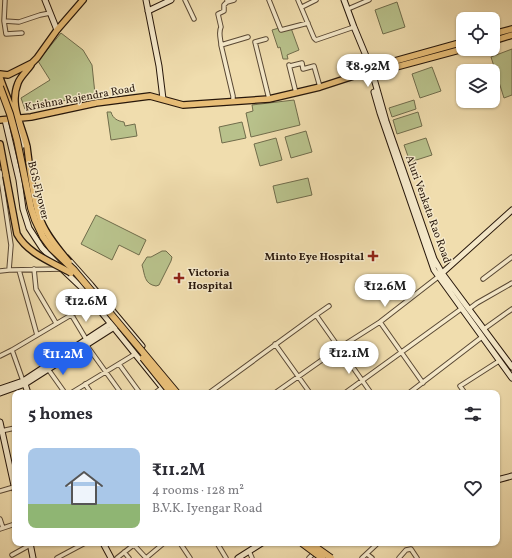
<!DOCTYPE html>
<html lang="en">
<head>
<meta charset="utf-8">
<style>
  body { margin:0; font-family:Vollkorn,serif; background:#f7f7f7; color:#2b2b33; height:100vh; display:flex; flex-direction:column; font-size:15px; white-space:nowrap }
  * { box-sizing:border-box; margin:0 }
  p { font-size:13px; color:#7c7c81 }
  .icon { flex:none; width:22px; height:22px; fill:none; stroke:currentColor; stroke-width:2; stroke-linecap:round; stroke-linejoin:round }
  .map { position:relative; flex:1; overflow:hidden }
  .sheet { position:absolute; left:12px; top:390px; width:488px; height:156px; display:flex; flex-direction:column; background:#fff; border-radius:8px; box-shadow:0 1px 3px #0004 }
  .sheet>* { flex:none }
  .fabs { position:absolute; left:456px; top:12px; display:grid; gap:8px }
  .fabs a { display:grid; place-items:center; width:44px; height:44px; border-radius:8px; background:#fff; box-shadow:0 1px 3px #0004; font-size:20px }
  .price { position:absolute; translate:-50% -34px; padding:0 9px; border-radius:14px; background:#fff; color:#222; font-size:13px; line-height:26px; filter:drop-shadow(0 1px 2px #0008) }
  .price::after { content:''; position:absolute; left:50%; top:24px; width:12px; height:9px; margin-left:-6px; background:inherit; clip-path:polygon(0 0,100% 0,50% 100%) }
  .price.active { background:#2563eb; color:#fff }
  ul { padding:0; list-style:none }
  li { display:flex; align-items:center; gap:12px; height:100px; padding:0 16px }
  li span { display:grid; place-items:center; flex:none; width:112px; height:80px; border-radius:8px; color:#555 }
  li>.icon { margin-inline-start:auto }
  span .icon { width:48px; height:48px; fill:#fffc; stroke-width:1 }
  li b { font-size:17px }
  h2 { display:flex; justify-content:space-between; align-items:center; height:48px; padding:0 16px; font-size:17px }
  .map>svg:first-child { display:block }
</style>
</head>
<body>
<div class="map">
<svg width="512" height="558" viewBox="0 0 512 558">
  <rect width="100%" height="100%" fill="#f0ddae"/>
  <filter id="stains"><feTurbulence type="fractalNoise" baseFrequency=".005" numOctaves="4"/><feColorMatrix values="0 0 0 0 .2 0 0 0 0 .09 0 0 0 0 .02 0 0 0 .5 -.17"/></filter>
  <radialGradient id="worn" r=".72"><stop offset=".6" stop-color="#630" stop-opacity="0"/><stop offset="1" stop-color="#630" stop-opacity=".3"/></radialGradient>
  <path fill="#b8c18b" stroke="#706c4b" d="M397 2 405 27 383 34 375 10Z
    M279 28 280 31 291 28 299 50 287 55 288 59H283L280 47 278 48 272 30Z
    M61 33 83 50 92 65 95 94 25 109 21 98 50 80 38 61Z
    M512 49V95L504 98 491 57Z
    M432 67 441 91 420 98 412 74Z
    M294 100 300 125 251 137 246 113 253 111 252 105Z
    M414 100 416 109 392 117 389 108Z
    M111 112C113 119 118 121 124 122L125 126 135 124 137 136 111 140 107 112Z
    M418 112 422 126 397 134 393 120Z
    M242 122 246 138 222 143 219 127Z
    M306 131 312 152 291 158 285 137Z
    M276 138 282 160 260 166 254 144Z
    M426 138 432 155 410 162 404 145Z
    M308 178 312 195 277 203 273 186Z
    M96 215 146 240 139 255 119 245 112 260 81 244Z
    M162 251H166L172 257 171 261 159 285 156 286C144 284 145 275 142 265L147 257H151Z"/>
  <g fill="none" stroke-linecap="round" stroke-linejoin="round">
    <defs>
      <path id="street" d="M5 0 4 21 6 34 22 33
        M185 0 194 19
        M227 0V2L234 0
        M269 0 281 30 308 23
        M298 0 314 38 316 40 354 27
        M227 2 224 5V11L218 14 221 27C218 33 221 39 221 45L233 96V102
        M302 7 316 0
        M348 9 369 0
        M4 21 19 22 40 15 50 13
        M266 39 255 42 269 99
        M221 45 248 37
        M289 65 296 93
        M290 66 302 63 303 69 314 66 320 87
        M0 172 11 245 9 270
        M34 269 36 289 56 323
        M19 270 37 335
        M0 271 9 270 62 269
        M483 279 512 257
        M469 309 477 303 512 283
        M71 314 86 339
        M316 315 329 306
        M380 322 423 383
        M484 329 512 309
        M85 343 121 393
        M275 344 310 393
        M12 350 23 381
        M0 356 12 350 93 302
        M119 364 140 393
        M48 369 65 393
        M85 384 91 393
        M71 393 135 354
        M155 393 163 387
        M209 393 316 315 371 393
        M275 393 339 348 380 322 438 277
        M345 393 461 309
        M409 393 482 337
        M465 393 460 386 499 361
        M1 431 15 428
        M0 491 14 487
        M0 519 3 528
        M0 529 15 524
        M180 543 190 558
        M217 543 226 558
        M134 545 146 558
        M249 551 252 558
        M124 552 129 558
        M367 554 372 558
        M12 555 30 545
        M57 558 85 543
        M117 558 136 543
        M146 558 164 543
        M309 558 313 554
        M362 558 378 543
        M399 558 406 550 411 549 417 558"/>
      <path id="secondary" d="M45 0 57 30
        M146 0 159 66 163 99
        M344 0 354 27 371 68 386 121 434 259 442 273 512 367
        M148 11 171 0
        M374 92 380 113 434 270 512 378
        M15 118 21 141 28 175
        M5 120 19 180 23 209 29 228 42 248 62 269 81 287 165 391
        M67 258 91 285 142 346
        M440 275 512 210
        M25 384 28 393
        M0 389 23 381 113 322
        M0 393 25 384 116 326
        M0 422 15 490
        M497 480 512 476
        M30 543 33 558
        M103 543 111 558
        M238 558 262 543"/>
      <path id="primary" d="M493 34 512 29
        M493 41 512 35
        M0 74 8 75 32 63 37 58 57 30 83 0
        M360 74 365 69 377 66 463 42
        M0 78 14 115
        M0 120 31 117 96 103 150 96 183 105 269 99 320 87 360 74H370L463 49
        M0 144 6 176
        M27 147C22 125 9 105 18 83 20 77 27 71 31 65"/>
    </defs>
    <use href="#street" stroke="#594834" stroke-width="5.5"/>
    <use href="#secondary" stroke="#27170b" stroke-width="7"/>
    <use href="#primary" stroke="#27170b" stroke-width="8"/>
    <use href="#street" stroke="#f5e9ca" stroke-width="3.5"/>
    <use href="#secondary" stroke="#f5e9ca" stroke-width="5"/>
    <use href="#primary" stroke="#e8be77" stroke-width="5.5"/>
    <defs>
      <path id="primary-bridge" d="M27 147C30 169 33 201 41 221 47 236 59 250 69 262
        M6 176 17 234C28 254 52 262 71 273"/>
      <path id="highway-bridge" d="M0 87 10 114 17 140 31 208 35 220 43 237 51 248 74 270 177 393
        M143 358 171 393
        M302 543 322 558
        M310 543 331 558"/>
    </defs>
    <use href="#primary-bridge" stroke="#27170b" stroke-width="8" stroke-linecap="butt"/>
    <use href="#highway-bridge" stroke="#27170b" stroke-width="8" stroke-linecap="butt"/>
    <use href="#primary-bridge" stroke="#e8be77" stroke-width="5.5"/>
    <use href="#highway-bridge" stroke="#e8be77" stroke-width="6"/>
  </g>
  <g fill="#8f2418" stroke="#f5e9ca" stroke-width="1.5">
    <path d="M371 250h4v4h4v4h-4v4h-4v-4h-4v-4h4z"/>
    <path d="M177 272h4v4h4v4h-4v4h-4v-4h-4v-4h4z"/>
  </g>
  <g text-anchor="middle" stroke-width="3" stroke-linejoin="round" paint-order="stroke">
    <g font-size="11" fill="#27170b" stroke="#f5e9ca">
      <text transform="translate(80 97) rotate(-10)" y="4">Krishna Rajendra Road</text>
      <text transform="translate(39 190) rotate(76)" y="4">BGS Flyover</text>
      <text transform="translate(429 209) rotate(70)" y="4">Aluri Venkata Rao Road</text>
    </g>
    <g font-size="11" font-weight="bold" fill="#27170b" stroke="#f5e9ca" text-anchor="end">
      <text x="364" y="260">Minto Eye Hospital</text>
      <text x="188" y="276" text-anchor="start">Victoria<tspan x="188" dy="13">Hospital</tspan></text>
    </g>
  </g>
  <rect width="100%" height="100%" filter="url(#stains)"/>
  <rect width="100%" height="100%" fill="url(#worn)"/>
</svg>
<div class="fabs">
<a><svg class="icon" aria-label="locate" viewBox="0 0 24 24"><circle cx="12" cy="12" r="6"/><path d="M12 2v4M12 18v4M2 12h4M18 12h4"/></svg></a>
<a><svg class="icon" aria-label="layers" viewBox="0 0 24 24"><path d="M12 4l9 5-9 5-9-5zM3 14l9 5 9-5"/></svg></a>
</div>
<b class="price" style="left:368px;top:88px">₹8.92M</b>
<b class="price" style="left:385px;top:308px">₹12.6M</b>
<b class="price" style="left:86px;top:323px">₹12.6M</b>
<b class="price" style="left:349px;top:375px">₹12.1M</b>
<b class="price active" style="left:63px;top:376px">₹11.2M</b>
<section class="sheet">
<h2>5 homes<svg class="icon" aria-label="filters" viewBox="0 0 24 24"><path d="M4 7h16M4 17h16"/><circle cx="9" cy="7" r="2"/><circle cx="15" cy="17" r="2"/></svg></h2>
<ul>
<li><span style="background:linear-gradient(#a9c7e8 70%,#8fb573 0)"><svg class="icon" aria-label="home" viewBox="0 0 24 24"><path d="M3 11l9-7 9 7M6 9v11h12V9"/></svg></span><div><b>₹11.2M</b><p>4 rooms · 128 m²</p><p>B.V.K. Iyengar Road</p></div><svg class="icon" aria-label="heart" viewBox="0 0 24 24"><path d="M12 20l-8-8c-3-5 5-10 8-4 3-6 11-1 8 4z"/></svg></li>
</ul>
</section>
</div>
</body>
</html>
